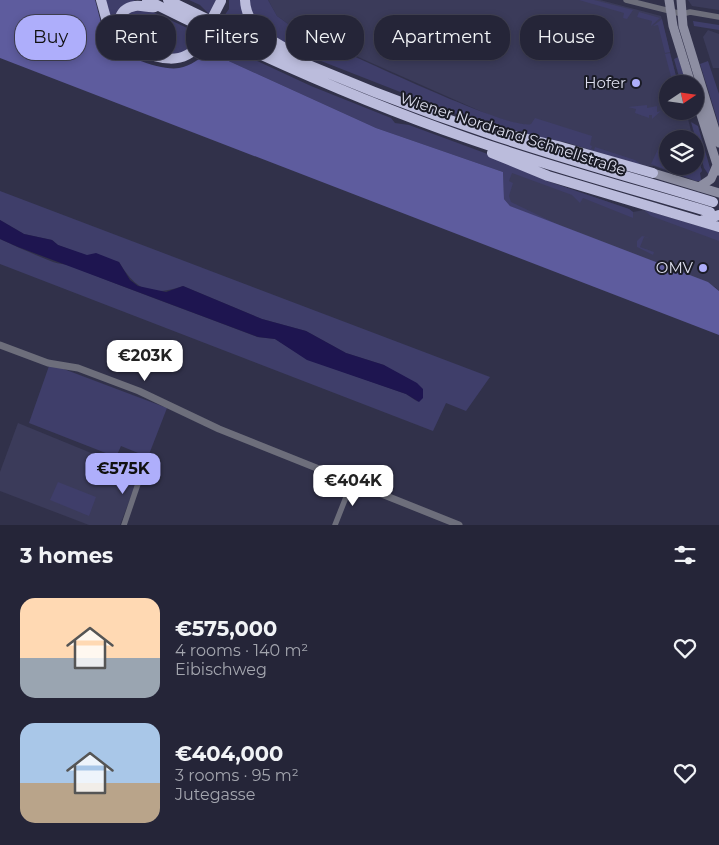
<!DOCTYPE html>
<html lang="en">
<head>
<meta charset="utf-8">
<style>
  body { margin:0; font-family:Montserrat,sans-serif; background:#313143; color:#f1f3f6; height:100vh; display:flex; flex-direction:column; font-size:19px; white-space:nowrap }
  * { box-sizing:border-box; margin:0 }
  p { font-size:16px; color:#a3a5ae }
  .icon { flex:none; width:28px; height:28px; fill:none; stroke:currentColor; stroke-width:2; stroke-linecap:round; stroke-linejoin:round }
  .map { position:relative; height:525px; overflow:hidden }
  .details { display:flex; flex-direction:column; background:#252538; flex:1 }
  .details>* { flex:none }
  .hud { position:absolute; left:15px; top:15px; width:690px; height:45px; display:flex; gap:10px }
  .needle { width:32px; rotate:77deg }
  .buttons { position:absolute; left:659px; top:75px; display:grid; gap:10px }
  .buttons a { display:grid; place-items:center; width:45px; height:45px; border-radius:50%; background:#252538; box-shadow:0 2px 8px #0003,0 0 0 1px #424253; font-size:25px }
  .price { position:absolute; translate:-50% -42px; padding:0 11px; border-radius:10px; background:#fff; color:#222; font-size:16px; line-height:32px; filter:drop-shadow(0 1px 2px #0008) }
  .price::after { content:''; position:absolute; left:50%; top:30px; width:15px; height:11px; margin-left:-8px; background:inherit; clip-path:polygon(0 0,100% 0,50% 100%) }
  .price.current { background:#aeaefb; color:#111 }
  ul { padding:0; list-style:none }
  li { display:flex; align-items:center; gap:15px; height:125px; padding:0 20px }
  li span { display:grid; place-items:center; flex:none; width:140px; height:100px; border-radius:15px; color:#555 }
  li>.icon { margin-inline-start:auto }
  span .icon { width:60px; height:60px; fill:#fffc; stroke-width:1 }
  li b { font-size:21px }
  h2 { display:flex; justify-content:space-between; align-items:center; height:60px; padding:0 20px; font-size:21px }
  .chip { padding:0 18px; border-radius:20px; background:#252538; box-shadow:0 2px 8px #0003,0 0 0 1px #424253; font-size:18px; line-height:45px }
  .chip.current { background:#aeaefb; color:#111 }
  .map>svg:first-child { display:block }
</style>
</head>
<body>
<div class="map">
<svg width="719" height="525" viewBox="0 0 719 525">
  <rect width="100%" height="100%" fill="#31314a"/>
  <path fill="#3b3b5a" d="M268 0H600L661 16 678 84H668V111H686L693 139H668V166H695V147L702 171 700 173 701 181H696L654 166H643L590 150 589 147 489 115 295 29 277 16Z
    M688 0H719V10L692 6Z
    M708 30 719 34V68H713L703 37Z
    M514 165 544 180 629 209 633 212 644 210 719 232V291L715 287 510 206 504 193Z
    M18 423 140 473 120 525H89L0 491V472Z"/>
  <path fill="#3f3e6a" d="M104 0H135L113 27Z
    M189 0H216L209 14 200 5Z
    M229 0H242L259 36 221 20 229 9Z
    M248 0H268L277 16 295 29C327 43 510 132 531 124L535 118 592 136 590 145 592 146 591 149 594 150 595 147 635 160 643 166 565 142 521 135 517 131 477 122 298 52C269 35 258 33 248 0Z
    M579 0H594L633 10 627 19 623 18 624 13Z
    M129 11H151L200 34C196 41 188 51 180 53 168 56 130 49 124 36 122 32 123 25 122 20Z
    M639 12 660 18 651 26 652 21 637 17Z
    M662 19 670 52 665 53 658 25 653 26Z
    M693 21 719 25V30L694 26Z
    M212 40 311 86 391 118 395 123 409 125 493 156 544 180 629 209 633 212V218L583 198 580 203 572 195 512 173 509 181 513 183 509 196 511 202 563 227 510 206 504 199 503 172 376 128 209 52Z
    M670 53 678 84H673L665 54Z
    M678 57 687 84H681L674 59Z
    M708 61 719 94V125L700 64Z
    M647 105V108L657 106V112L661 111 652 119V115H649V118L635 113 636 109 628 107Z
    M691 122 698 126 710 168 709 175 704 168Z
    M667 145 668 166H695V147L702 171 700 173 701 181H696L651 164 658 149Z
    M0 191 490 377 466 411 446 403 433 431 0 264V239C17 247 35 255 53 262 59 264 65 264 71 266 133 291 195 313 257 337L275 339 307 359 406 394 418 402 384 365 346 353 306 331 262 319 183 286C150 297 136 290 119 262L87 256 58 245 52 240 24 234 0 220Z
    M644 210 719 232V241L651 216Z
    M642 236 650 238 644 237 640 247 654 252 653 255 637 247V241Z
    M49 366 61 368 167 408 148 457 121 446 116 457 29 423Z
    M58 482 96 497 89 516 50 500Z"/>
  <path fill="#5e5c9e" d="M0 0H95C99 13 101 29 109 40 119 56 161 71 179 68 191 66 200 58 209 52L376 128 503 172 504 199 510 206 708 282 719 291V335L0 58Z"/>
  <path fill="#1e1550" d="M0 220 24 234 52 240 58 245 87 255 96 253 119 262 130 280 138 286 166 292 183 286 262 319 306 331 346 353 384 365 417 383 423 389V398L419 402 406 394 307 360 275 339 258 337 18 247 0 239Z"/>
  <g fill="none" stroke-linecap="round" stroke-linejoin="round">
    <path stroke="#6d6e7b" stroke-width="5.5" d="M626 0 682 14 690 12 719 17
      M124 525 142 472
      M335 525 352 482"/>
    <path stroke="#6d6e7b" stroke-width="7" d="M0 345 48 363 78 368 139 391 219 429 459 525"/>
    <path stroke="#8d8ea2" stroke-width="9" d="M669 0 673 26 691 84
      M681 0 683 26 719 143
      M695 96 719 171
      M653 173 719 193
      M699 187 711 179 717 165"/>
    <path stroke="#bbbcdc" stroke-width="10" d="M101 0C105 13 107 28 116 39 121 45 130 47 137 50 158 59 184 66 199 44
      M147 0C251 52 357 100 467 138 547 166 629 188 710 212
      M168 0C274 53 384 99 496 136 568 160 641 180 713 202
      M245 0C246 26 270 41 291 51
      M124 41C116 28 116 9 135 6 142 5 148 8 155 7
      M515 136 558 146 653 173
      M492 153 548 176 719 227
      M703 220 719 215"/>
    <path stroke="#bbbcdc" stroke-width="10" d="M199 44 221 1"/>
  </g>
  <g fill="#aeaefb" stroke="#1a1b26" stroke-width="2">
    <circle cx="636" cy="83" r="5"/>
    <circle cx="703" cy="268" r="5"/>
  </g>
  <g text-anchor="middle" stroke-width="4" stroke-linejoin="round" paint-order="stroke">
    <g font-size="15" fill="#dcdded" stroke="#1a1b26" text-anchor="end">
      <text x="626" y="88">Hofer</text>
      <text x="693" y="273">OMV</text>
    </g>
    <g font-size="15" fill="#dcdded" stroke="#1a1b26">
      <text transform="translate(513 134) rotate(18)" y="5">Wiener Nordrand Schnellstraße</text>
    </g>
  </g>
</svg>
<div class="buttons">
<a><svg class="needle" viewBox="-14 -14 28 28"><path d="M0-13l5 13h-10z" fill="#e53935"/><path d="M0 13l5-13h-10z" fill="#a3a5ae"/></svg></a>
<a><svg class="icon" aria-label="layers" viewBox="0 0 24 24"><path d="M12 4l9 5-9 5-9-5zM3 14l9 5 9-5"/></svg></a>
</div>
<b class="price" style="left:145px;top:382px">€203K</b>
<b class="price current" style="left:123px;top:495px">€575K</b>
<b class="price" style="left:353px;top:507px">€404K</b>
<div class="hud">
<a class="chip current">Buy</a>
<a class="chip">Rent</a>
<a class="chip">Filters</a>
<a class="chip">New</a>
<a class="chip">Apartment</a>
<a class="chip">House</a>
</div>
</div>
<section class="details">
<h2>3 homes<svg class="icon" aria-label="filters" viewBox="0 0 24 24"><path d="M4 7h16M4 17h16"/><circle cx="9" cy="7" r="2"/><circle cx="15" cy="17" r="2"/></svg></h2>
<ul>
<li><span style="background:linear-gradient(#ffd9b3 60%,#9aa5b1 0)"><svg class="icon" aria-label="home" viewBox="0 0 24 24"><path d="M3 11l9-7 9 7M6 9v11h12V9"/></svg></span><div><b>€575,000</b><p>4 rooms · 140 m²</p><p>Eibischweg</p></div><svg class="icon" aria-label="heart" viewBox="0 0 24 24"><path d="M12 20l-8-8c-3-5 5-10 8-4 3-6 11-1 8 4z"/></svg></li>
<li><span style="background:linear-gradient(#a9c7e8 60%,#b9a48a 0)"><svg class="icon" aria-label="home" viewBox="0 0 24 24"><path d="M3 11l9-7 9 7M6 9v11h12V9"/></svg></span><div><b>€404,000</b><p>3 rooms · 95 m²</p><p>Jutegasse</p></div><svg class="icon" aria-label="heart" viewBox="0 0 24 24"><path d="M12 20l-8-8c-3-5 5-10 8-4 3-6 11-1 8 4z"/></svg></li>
</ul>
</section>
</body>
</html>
